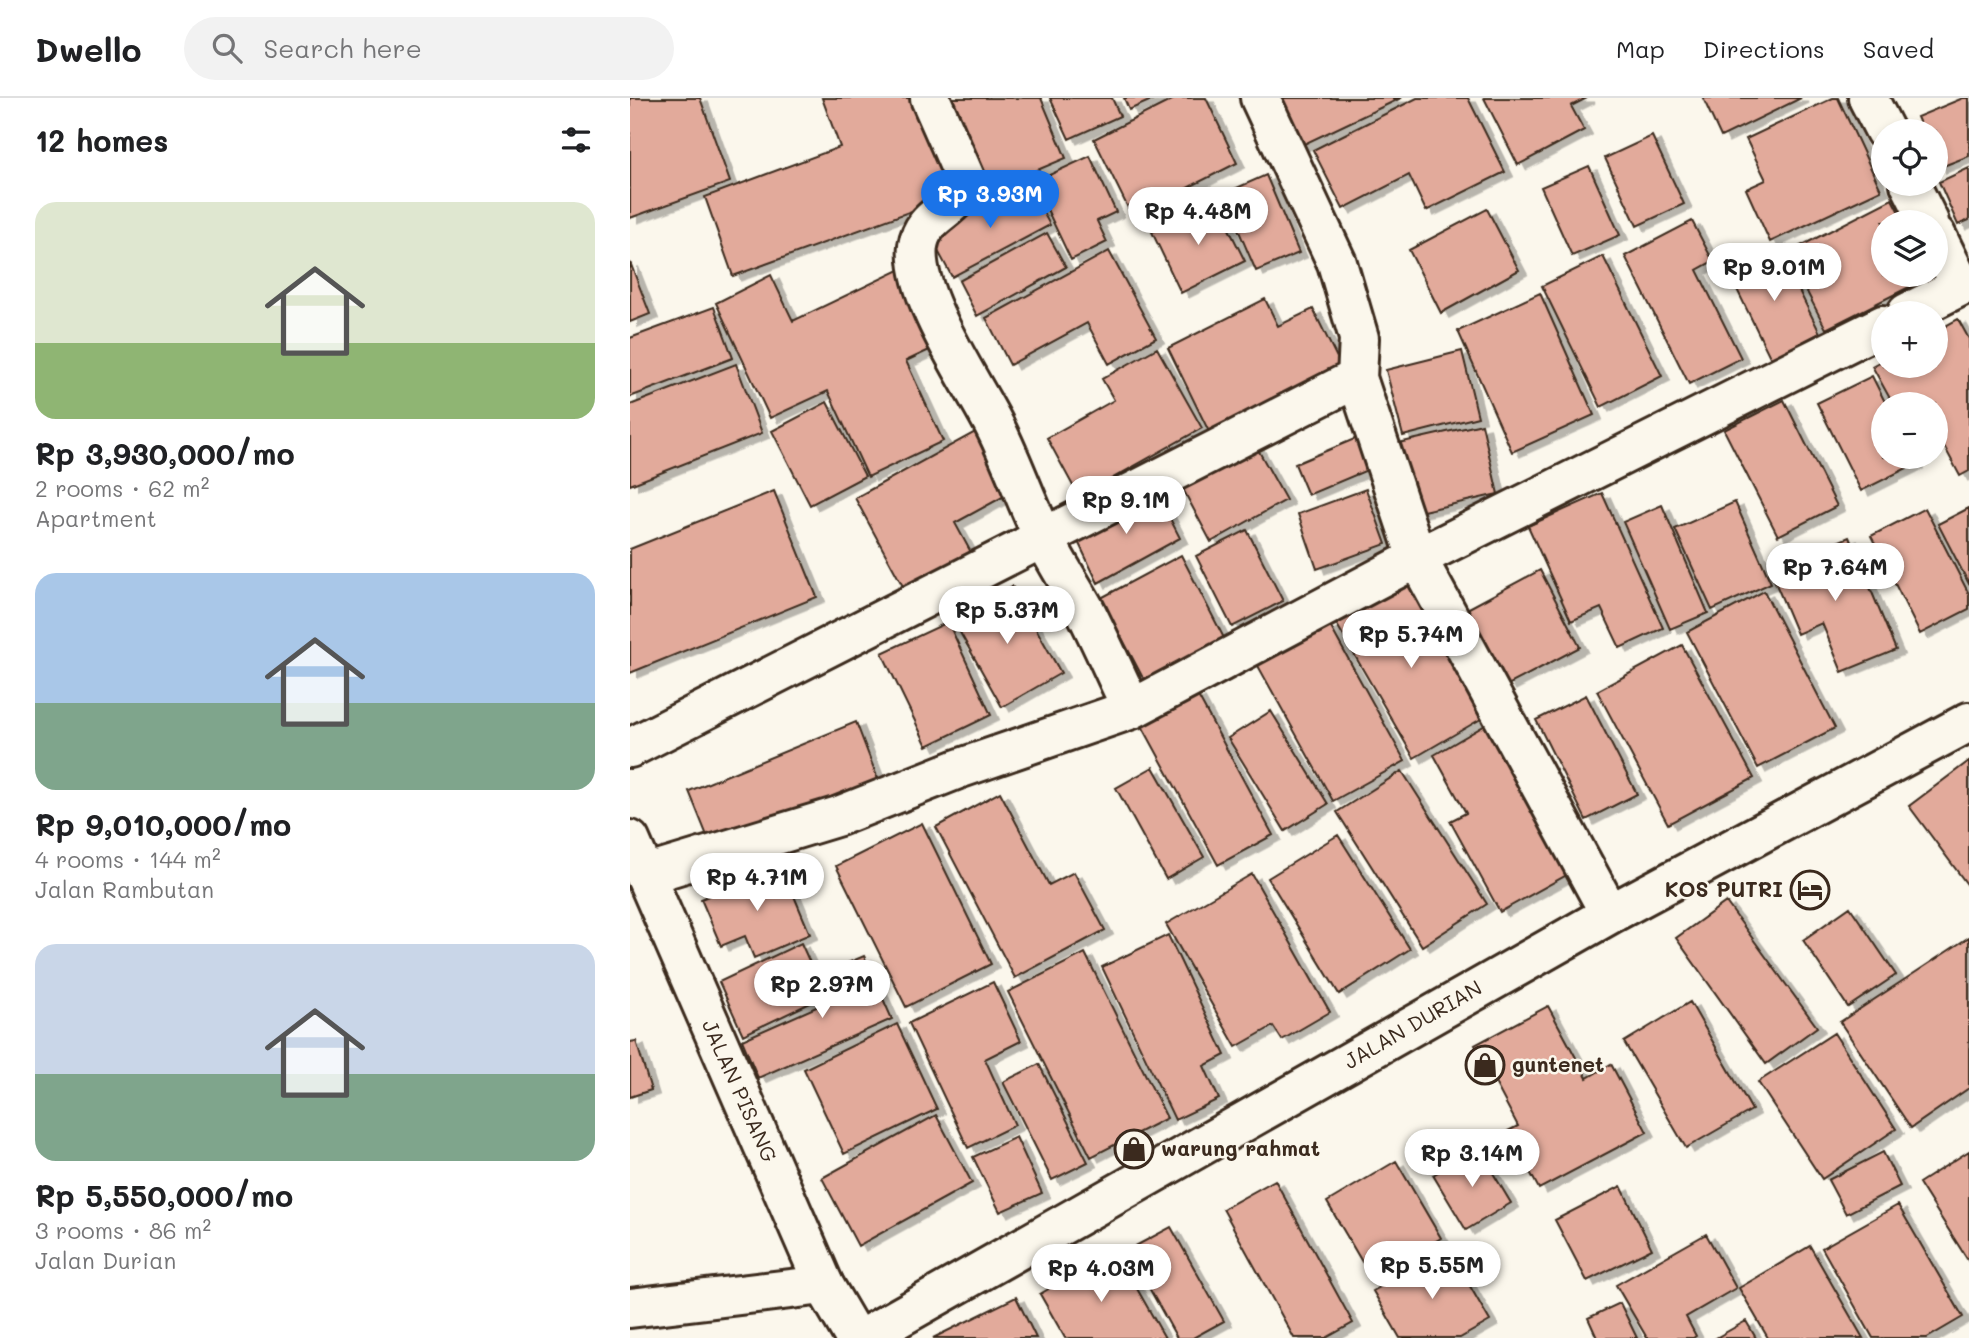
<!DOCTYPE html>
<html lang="en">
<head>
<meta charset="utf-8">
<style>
  body { margin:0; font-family:Mali,sans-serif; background:#f2f2f2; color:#202124; height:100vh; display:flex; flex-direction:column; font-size:26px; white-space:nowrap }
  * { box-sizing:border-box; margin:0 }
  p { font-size:23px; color:#757577 }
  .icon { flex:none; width:38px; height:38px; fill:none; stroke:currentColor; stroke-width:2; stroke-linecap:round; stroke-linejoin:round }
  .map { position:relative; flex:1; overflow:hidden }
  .drawer { display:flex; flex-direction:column; background:#fff; width:630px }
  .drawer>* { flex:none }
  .controls { position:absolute; left:1241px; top:21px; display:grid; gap:14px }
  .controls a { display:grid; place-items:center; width:77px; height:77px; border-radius:50%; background:#fff; box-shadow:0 4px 10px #0003; font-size:35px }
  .price { position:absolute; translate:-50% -60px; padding:0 16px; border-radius:24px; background:#fff; color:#222; font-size:23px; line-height:46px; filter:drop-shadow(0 2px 4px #0008) }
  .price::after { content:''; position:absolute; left:50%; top:42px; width:21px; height:16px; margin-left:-10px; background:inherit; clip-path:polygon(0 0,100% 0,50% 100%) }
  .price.on { background:#1a73e8; color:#fff }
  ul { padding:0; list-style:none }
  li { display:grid; align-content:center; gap:14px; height:371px; padding:0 35px }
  li span { display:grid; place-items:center; height:217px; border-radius:21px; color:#555 }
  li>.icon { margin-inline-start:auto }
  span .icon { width:126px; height:126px; fill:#fffc; stroke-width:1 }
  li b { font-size:30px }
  h2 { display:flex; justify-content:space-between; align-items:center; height:84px; padding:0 35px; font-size:30px }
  header { display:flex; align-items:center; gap:42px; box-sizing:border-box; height:98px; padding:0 35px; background:#fff; border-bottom:2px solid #e0e0e0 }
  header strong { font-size:33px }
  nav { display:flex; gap:38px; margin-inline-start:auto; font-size:24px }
  .search { width:490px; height:63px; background:#f2f2f2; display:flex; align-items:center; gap:18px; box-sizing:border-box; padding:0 24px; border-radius:38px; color:#757577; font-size:26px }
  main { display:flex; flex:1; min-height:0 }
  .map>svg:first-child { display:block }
</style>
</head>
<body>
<header>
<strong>Dwello</strong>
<div class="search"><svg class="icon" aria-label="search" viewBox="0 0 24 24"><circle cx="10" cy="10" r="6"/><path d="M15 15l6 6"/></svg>Search here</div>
<nav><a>Map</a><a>Directions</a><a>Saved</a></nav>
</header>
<main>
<section class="drawer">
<h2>12 homes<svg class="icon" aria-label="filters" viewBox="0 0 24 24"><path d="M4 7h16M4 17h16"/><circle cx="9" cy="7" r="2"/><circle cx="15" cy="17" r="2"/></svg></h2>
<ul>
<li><span style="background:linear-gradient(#dfe7d0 65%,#8fb573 0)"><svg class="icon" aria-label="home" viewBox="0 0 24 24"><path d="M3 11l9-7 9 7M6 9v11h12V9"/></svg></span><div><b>Rp 3,930,000/mo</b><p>2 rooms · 62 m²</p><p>Apartment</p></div></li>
<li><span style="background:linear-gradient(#a9c7e8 60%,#7fa58c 0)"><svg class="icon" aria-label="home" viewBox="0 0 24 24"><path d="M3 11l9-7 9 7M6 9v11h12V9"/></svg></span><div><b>Rp 9,010,000/mo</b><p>4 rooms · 144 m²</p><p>Jalan Rambutan</p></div></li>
<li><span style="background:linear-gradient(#c9d6e8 60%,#7fa58c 0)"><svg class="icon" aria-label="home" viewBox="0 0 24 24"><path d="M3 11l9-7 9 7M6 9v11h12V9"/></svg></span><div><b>Rp 5,550,000/mo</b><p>3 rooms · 86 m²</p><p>Jalan Durian</p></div></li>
</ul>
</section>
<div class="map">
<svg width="1339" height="1240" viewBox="0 0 1339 1240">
  <defs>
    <filter id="shadow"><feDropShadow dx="8" dy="4.5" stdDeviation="0" flood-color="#0004"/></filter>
  </defs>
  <rect width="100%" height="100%" fill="#fbf7ec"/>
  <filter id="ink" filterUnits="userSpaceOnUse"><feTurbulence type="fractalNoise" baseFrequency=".0143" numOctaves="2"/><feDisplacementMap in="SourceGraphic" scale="14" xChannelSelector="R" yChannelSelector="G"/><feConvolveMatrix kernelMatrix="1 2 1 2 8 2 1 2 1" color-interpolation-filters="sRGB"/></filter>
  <g filter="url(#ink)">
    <path fill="#e2aa9b" stroke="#3b2a1e" stroke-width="2" filter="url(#shadow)" d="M0 0H70L100 84 0 120Z
      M192 0H288L323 98 103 178 75 99 210 49Z
      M316 0H411L436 60 355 94Z
      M420 0H482L490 18 439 41Z
      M494 0H526L499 12Z
      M546 0H576L607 65 502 118 464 41Z
      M645 0H771L668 49Z
      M787 0H838L875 74 796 113 779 77 713 111 683 52Z
      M854 0H957L941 8 954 32 888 67Z
      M1073 0H1171L1091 39Z
      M1203 0H1208L1251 92 1140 144 1116 91 1136 82 1116 41Z
      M1333 0H1339V58L1308 70 1306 33H1293L1287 19Z
      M1022 38 1054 106 1007 128 975 60Z
      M460 58 486 114 467 123 477 144 441 162 404 84Z
      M959 68 990 137 942 158 911 89Z
      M1339 70V122L1328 127 1309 84Z
      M636 77 669 155 626 173 593 96Z
      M398 86 420 127 322 179 300 138Z
      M1262 101 1274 124H1253V177L1301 178 1196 231 1157 155Z
      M585 103 615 163 551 195 522 134Z
      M857 111 889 172 811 215 779 152Z
      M1062 123 1083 163 1067 172 1111 260 1059 286 995 158Z
      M417 135 436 169 347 218 329 183Z
      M1148 150 1190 235 1141 261 1099 175Z
      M479 153 526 240 479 266 457 225 380 267 356 220Z
      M973 158 1032 278 971 309 912 188Z
      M0 164 20 216 0 224Z
      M271 171 308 248 276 263 313 343 238 379 198 293 140 320 86 205 141 177 163 223Z
      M910 195 964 317 882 354 828 233Z
      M635 201 648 228 683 211 715 276 583 342 538 250Z
      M84 209 103 260 0 299V240Z
      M1328 221 1339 241V373L1330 378 1306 333V306H1263L1242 268 1253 262V268H1306V233Z
      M527 250 572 330 449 399 417 340 484 302 472 281Z
      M832 253 848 319 773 338 756 272Z
      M106 266 132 335 0 387V307Z
      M1242 278 1256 306H1253V359H1282L1285 366 1231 393 1187 305Z
      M1154 302 1207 408 1148 438 1094 332Z
      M197 304 235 378 180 407 142 333Z
      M852 326 868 396 780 416 764 346Z
      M347 333 380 395 325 425 343 458 276 494 225 400Z
      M621 339 656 402 581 444 547 380Z
      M729 339 742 370 678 397 665 366Z
      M736 391 756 446 687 471 668 416Z
      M144 393 187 499 0 575V451Z
      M526 393 550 440 468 485 442 431Z
      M972 395 1033 530 990 550 971 510 941 523 898 428Z
      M1105 404 1141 485 1082 512 1045 431Z
      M1032 407 1078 515 1040 531 993 424Z
      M1295 410 1339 496V511L1290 536 1241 438Z
      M1339 410V486L1308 426Z
      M617 432 653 503 602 529 566 458Z
      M1219 439 1266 552 1212 574 1192 525 1167 536 1140 472Z
      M551 457 594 540 514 582 471 500Z
      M910 472 950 549 878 587 837 511Z
      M778 483 856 618 784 660 706 525Z
      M382 488 431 575 372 609 323 522Z
      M1134 493 1205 630 1128 670 1057 534Z
      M318 524 361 617 297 648 252 555Z
      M699 526 775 663 703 703 627 566Z
      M1052 547 1124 680 1038 726 967 593Z
      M567 596 643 737 588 767 511 626Z
      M956 597 1007 696 956 722 906 622Z
      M641 613 698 706 655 733 598 640Z
      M226 624 256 702 90 770 59 693Z
      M859 625 942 774 870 814 820 723 836 715 804 657Z
      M1339 663V789L1279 708Z
      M523 669 574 759 536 781 486 690Z
      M772 673 857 806 792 848 707 714Z
      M370 694 419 787 444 774 475 832 385 880 306 729Z
      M292 725 361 866 276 909 206 768Z
      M708 737 780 851 709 896 638 780Z
      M151 767 180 836 124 860 115 838 91 848 71 801Z
      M622 776 700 914 652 942 643 928 606 949 536 826Z
      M1096 804 1187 929 1136 966 1046 840Z
      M1220 809 1266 877 1218 909 1173 842Z
      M538 837 595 957 574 968 589 1001 545 1022 472 869Z
      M1339 839V990L1281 1030 1210 924Z
      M171 845 195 898 113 937 89 884Z
      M455 855 537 1020 461 1059 378 894Z
      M234 858 262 921 128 980 112 942 200 903 189 877Z
      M363 884 391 943 355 961 385 1027 338 1050 279 925Z
      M1060 904 1122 1012 1056 1050 994 944Z
      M918 908 957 980 981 966 1017 1034 909 1091 878 1033 888 1028 845 947Z
      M267 926 307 1011 214 1056 174 971Z
      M1204 935 1266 1031 1192 1081 1128 984Z
      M6 943 21 992 0 999V944Z
      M409 966 458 1064 422 1082 373 984Z
      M306 1017 342 1085 228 1148 192 1080Z
      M386 1039 412 1095 370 1114 343 1059Z
      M848 1050 881 1105 836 1132 803 1077Z
      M1339 1053V1164L1289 1085Z
      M1253 1054 1270 1088 1216 1116 1198 1082Z
      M766 1063 811 1140 742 1181 697 1104Z
      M645 1082 723 1225 696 1240H664L593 1111Z
      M991 1088 1022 1151 957 1183 925 1122Z
      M1268 1107 1333 1219 1297 1240H1243L1192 1150Z
      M541 1129 594 1223 563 1240H547L498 1152Z
      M1076 1136 1106 1190 1056 1219 1066 1238 1063 1240H1017L986 1187Z
      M1180 1148 1233 1240H1138L1109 1190Z
      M818 1150 860 1223 830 1240H770L743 1193Z
      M485 1152 535 1240H435L410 1196Z
      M386 1199 406 1240H303Z
      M990 1205 1007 1240H967L958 1220Z
      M1116 1223 1126 1240H1086Z"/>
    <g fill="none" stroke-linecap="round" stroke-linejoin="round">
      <defs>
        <path id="street" d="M300 0 336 82C327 115 293 114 288 148 282 195 340 281 362 323 381 359 394 399 412 436 424 461 440 485 454 510 471 543 486 578 502 611
          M630 0 707 165 729 240 727 280 787 460 980 816
          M1238 0 1255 33
          M1280 86 1299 124
          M1306 137 1331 188 1339 185
          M1277 215 1331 188
          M0 650 727 280
          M15 777 209 718 328 671 502 611 787 460 1253 227
          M0 1210 194 1187
          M233 1240 980 816 1339 624"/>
        <path id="secondary" d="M0 742 194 1187 225 1240"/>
      </defs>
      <use href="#street" stroke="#3b2a1e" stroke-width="44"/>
      <use href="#secondary" stroke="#3b2a1e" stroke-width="44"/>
      <use href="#street" stroke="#fbf7ec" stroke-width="38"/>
      <use href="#secondary" stroke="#fbf7ec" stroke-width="38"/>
    </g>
  </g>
  <defs>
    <symbol id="hotel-ring" viewBox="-11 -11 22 22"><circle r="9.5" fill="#fbf7ec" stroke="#3b2a1e" stroke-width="1.5"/><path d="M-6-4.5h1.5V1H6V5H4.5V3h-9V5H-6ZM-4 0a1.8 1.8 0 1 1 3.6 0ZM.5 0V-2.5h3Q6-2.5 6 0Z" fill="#3b2a1e"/></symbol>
    <symbol id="shop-ring" viewBox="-11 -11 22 22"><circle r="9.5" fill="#fbf7ec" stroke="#3b2a1e" stroke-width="1.5"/><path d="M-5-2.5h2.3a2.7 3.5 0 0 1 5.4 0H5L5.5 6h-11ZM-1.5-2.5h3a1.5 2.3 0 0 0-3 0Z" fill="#3b2a1e"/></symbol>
  </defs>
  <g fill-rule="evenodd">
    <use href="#hotel-ring" x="1158" y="770" width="44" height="44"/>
    <use href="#shop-ring" x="833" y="945" width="44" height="44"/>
    <use href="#shop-ring" x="482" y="1029" width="44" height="44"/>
  </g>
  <g text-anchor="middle" stroke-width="5" stroke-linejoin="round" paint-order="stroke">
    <g font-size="21" font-weight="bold" fill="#3b2a1e" stroke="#fbf7ec" text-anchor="start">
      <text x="1153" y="799" text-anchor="end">KOS PUTRI</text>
      <text x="882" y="974">guntenet</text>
      <text x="531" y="1058">warung rahmat</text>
    </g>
    <g font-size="21" fill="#3b2a1e" stroke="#fbf7ec">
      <text transform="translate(783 927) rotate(-30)" y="7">JALAN DURIAN</text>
      <text transform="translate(109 993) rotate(66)" y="7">JALAN PISANG</text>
    </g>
  </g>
</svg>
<div class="controls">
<a><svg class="icon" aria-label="locate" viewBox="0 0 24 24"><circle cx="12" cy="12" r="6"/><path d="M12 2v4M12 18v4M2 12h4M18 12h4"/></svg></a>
<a><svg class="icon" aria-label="layers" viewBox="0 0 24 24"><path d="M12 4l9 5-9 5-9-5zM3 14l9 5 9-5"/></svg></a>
<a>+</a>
<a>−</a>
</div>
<b class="price on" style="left:360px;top:132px">Rp 3.93M</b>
<b class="price" style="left:568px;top:149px">Rp 4.48M</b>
<b class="price" style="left:1144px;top:205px">Rp 9.01M</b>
<b class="price" style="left:496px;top:438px">Rp 9.1M</b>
<b class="price" style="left:1205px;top:505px">Rp 7.64M</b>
<b class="price" style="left:377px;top:548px">Rp 5.37M</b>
<b class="price" style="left:781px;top:572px">Rp 5.74M</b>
<b class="price" style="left:127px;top:815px">Rp 4.71M</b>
<b class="price" style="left:192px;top:922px">Rp 2.97M</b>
<b class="price" style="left:842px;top:1091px">Rp 3.14M</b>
<b class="price" style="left:802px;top:1203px">Rp 5.55M</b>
<b class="price" style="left:471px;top:1206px">Rp 4.03M</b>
</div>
</main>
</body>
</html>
